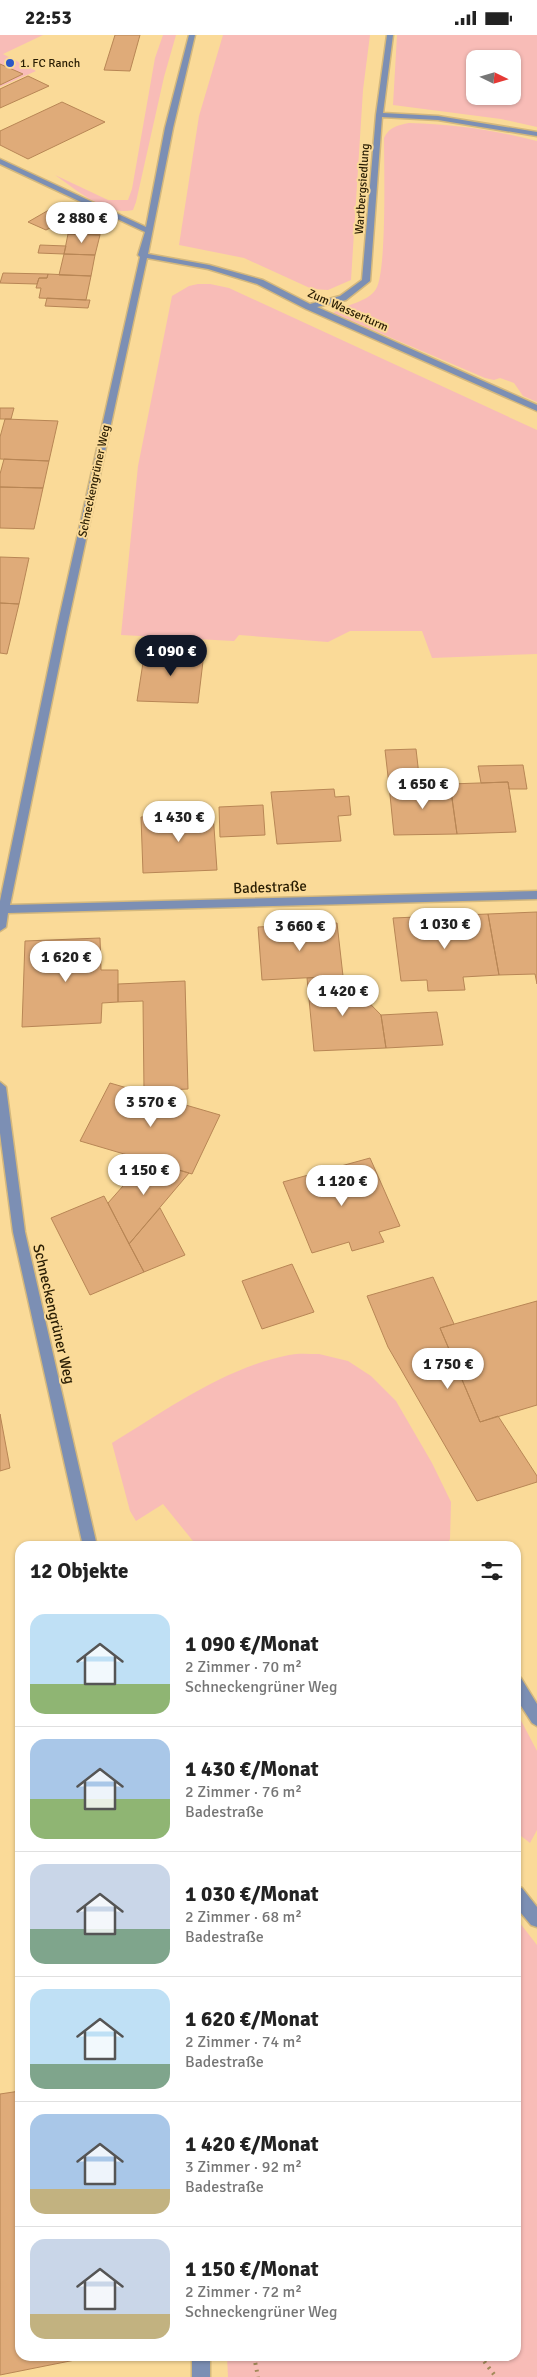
<!DOCTYPE html>
<html lang="de">
<head>
<meta charset="utf-8">
<style>
  body { margin:0; font-family:Signika,sans-serif; background:#f2f2f2; color:#222; height:100vh; display:flex; flex-direction:column; font-size:19px; white-space:nowrap }
  * { box-sizing:border-box; margin:0 }
  p { font-size:16px; color:#767676 }
  .icon { flex:none; width:28px; height:28px; fill:none; stroke:currentColor; stroke-width:2; stroke-linecap:round; stroke-linejoin:round }
  .map { position:relative; flex:1; overflow:hidden }
  .sheet { position:absolute; left:15px; top:1506px; width:506px; height:820px; display:flex; flex-direction:column; background:#fff; border-radius:15px; box-shadow:0 1px 4px #0004 }
  .sheet>* { flex:none }
  .needle { width:32px; rotate:95deg }
  .fabs { position:absolute; left:466px; top:15px; display:grid; gap:10px }
  .fabs a { display:grid; place-items:center; width:55px; height:55px; border-radius:10px; background:#fff; box-shadow:0 1px 4px #0004; font-size:25px }
  .price { position:absolute; translate:-50% -42px; padding:0 11px; border-radius:18px; background:#fff; color:#222; font-size:16px; line-height:32px; filter:drop-shadow(0 1px 2px #0008) }
  .price::after { content:''; position:absolute; left:50%; top:30px; width:15px; height:11px; margin-left:-8px; background:inherit; clip-path:polygon(0 0,100% 0,50% 100%) }
  .price.active { background:#111827; color:#fff }
  ul { padding:0; list-style:none }
  li { display:flex; align-items:center; gap:15px; height:125px; padding:0 15px }
  li+li { border-top:1px solid #e0e0e0 }
  li span { display:grid; place-items:center; flex:none; width:140px; height:100px; border-radius:15px; color:#555 }
  li>.icon { margin-inline-start:auto }
  span .icon { width:60px; height:60px; fill:#fffc; stroke-width:1 }
  li b { font-size:21px }
  h2 { display:flex; justify-content:space-between; align-items:center; height:60px; padding:0 15px; font-size:21px }
  .status { display:flex; justify-content:space-between; align-items:center; height:35px; padding:0 25px; background:#fff; direction:ltr }
  .status svg { height:14px; fill:currentColor }
  .map>svg:first-child { display:block }
</style>
</head>
<body>
<div class="status"><b>22:53</b><svg viewBox="0 0 49 12"><path d="M0 12V9h3v3zM5 12V6h3v6zM10 12V3h3v9zM15 12V0h3v12zM26 1h20v11H26zM47 4h2v5h-2z"/></svg></div>
<div class="map">
<svg width="537" height="2342" viewBox="0 0 537 2342">
  <rect width="100%" height="100%" fill="#fada98"/>
  <path fill="#f8bcb7" fill-rule="evenodd" d="M0 0H43L3 19 36 36 0 52Z
    M163 0H176L164 42 136 167 133 175C106 182 76 154 55 140L108 165H128L132 154 155 23Z
    M223 0H370L363 55 351 245 328 255 312 254 244 223 179 210 199 81Z
    M397 0H537V92L501 84 393 70ZM475 24H512V61H475Z
    M409 88C452 89 495 95 537 106V367L523 361 514 348 500 343 494 345 485 343 333 278C345 269 367 268 376 254 387 237 384 129 384 103 389 92 398 90 409 88Z
    M198 249H210L229 253 537 395V619L432 623 422 596H350L328 607 239 600 234 606 121 600 138 431 172 261 189 251Z
    M319 1319 348 1326 371 1341 396 1366 432 1428 451 1467 450 1504 446 1511H197L163 1469 136 1486 130 1476 112 1408C166 1375 226 1332 289 1320 298 1318 309 1319 319 1319Z
    M516 1676 537 1716V1795L530 1808 516 1797Z
    M516 1883 537 1910V2342H228L227 2321H516Z"/>
  <path fill="#dfab79" stroke="#b88655" d="M115 0H140L130 36 104 35Z
    M0 29 23 39 0 50Z
    M28 41 49 51 0 73V54Z
    M62 67 105 87 28 124 0 110V96Z
    M54 172 100 193V200L68 199 52 192 46 195 28 187Z
    M68 199 100 200 95 220 64 219Z
    M40 210 66 211 64 219 38 218Z
    M64 219 95 220 91 241 59 240Z
    M3 238 48 239 47 243H39L37 249 0 248Z
    M48 239 91 241 86 265 39 263 41 253H36L39 243H47Z
    M47 263 86 265H90L88 273 45 271Z
    M0 373H14L11 384H0Z
    M5 384 58 386 49 426 0 424V402Z
    M4 424 49 426 43 453 0 452V439Z
    M0 452 43 453 34 494 0 493Z
    M0 522 29 523 19 569 0 568Z
    M0 568 19 569 7 619 0 618Z
    M145 615 204 618 198 668 137 666Z
    M416 714 420 749 389 750 385 715Z
    M523 730 527 754H509L508 747 481 748 478 731Z
    M508 747 516 797 457 799 450 749Z
    M450 749 457 799 394 800 389 750Z
    M334 754 335 762 349 761 351 780 338 781 341 806 277 809 271 757Z
    M263 770 265 800 220 802 219 772Z
    M213 778 217 835 143 838 141 782Z
    M537 877V949L535 939 499 940 488 879Z
    M488 879 499 940 463 942 465 955 428 956 427 945 401 946 393 883Z
    M337 888 343 941 262 945 258 892Z
    M100 903 101 935H118V967L102 968 101 988 22 992 25 906Z
    M343 941 381 980 386 1013 314 1016 307 943Z
    M185 946 188 1054 144 1056 143 966 118 967V949Z
    M437 977 443 1010 386 1013 381 980Z
    M110 1048 220 1080 192 1139 80 1106Z
    M370 1123 400 1191 379 1197 384 1207 352 1216 349 1207 312 1218 283 1147Z
    M146 1125 189 1138 129 1209 108 1168Z
    M104 1161 144 1237 90 1260 51 1183Z
    M160 1173 185 1220 144 1237 129 1209Z
    M292 1229 314 1277 262 1294 242 1246Z
    M433 1242 454 1289 440 1293 480 1387 498 1381 537 1441V1447L477 1466 388 1312 367 1261Z
    M537 1266V1370L480 1387 440 1293Z
    M0 1379 10 1433 0 1436Z
    M20 2056V2321H80V2324L0 2340V2059Z"/>
  <g fill="none" stroke-linecap="round" stroke-linejoin="round">
    <defs>
      <path id="minor" d="M189 0H195L173 93 148 219 209 230 263 245 310 269 340 261 362 245 376 80 387 0H393L383 78 438 81 537 97V101L438 85 382 82 370 246 346 265 317 272 537 370V376L306 274 257 249 208 234 147 223 67 592 10 870 537 856V864L8 878 6 892 0 896V866L57 592 140 222 138 220 145 197 0 129V124L146 192 165 93Z
        M0 1047 6 1052 25 1197 97 1511H83L13 1197 0 1098Z
        M516 1641 521 1643 537 1669V1691L532 1688 516 1663Z
        M516 1851 522 1853 537 1872V1892L531 1890 516 1872Z
        M192 2321H210V2342H192Z"/>
    </defs>
    <use href="#minor" stroke="#d4b87d" stroke-width="3"/>
    <path stroke="#a18958" stroke-width="4" stroke-dasharray="2 5" stroke-linecap="butt" d="M254 2321 258 2342
      M480 2321 496 2342"/>
    <use href="#minor" fill="#7c8fb4" fill-rule="evenodd"/>
  </g>
  <circle fill="#2b57c6" stroke="#fada98" stroke-width="2" cx="10" cy="28" r="5"/>
  <g text-anchor="middle" stroke-width="4" stroke-linejoin="round" paint-order="stroke">
    <g font-size="12" fill="#291d03" stroke="#fada98" text-anchor="start">
      <text x="20" y="32">1. FC Ranch</text>
    </g>
    <g font-size="12" fill="#291d03" stroke="#fada98">
      <text transform="translate(362 154) rotate(-86)" y="4">Wartbergsiedlung</text>
      <text transform="translate(348 275) rotate(24)" y="4">Zum Wasserturm</text>
      <text transform="translate(94 446) rotate(-78)" y="4">Schneckengrüner Weg</text>
    </g>
    <g font-size="15" fill="#291d03" stroke="#fada98">
      <text transform="translate(270 852) rotate(-2)" y="5">Badestraße</text>
      <text transform="translate(54 1279) rotate(77)" y="5">Schneckengrüner Weg</text>
    </g>
  </g>
</svg>
<div class="fabs">
<a><svg class="needle" viewBox="-14 -14 28 28"><path d="M0-13l5 13h-10z" fill="#e53935"/><path d="M0 13l5-13h-10z" fill="#767676"/></svg></a>
</div>
<b class="price" style="left:82px;top:209px">2 880 €</b>
<b class="price active" style="left:171px;top:642px">1 090 €</b>
<b class="price" style="left:423px;top:775px">1 650 €</b>
<b class="price" style="left:179px;top:808px">1 430 €</b>
<b class="price" style="left:445px;top:915px">1 030 €</b>
<b class="price" style="left:300px;top:917px">3 660 €</b>
<b class="price" style="left:66px;top:948px">1 620 €</b>
<b class="price" style="left:343px;top:982px">1 420 €</b>
<b class="price" style="left:151px;top:1093px">3 570 €</b>
<b class="price" style="left:144px;top:1161px">1 150 €</b>
<b class="price" style="left:342px;top:1172px">1 120 €</b>
<b class="price" style="left:448px;top:1355px">1 750 €</b>
<section class="sheet">
<h2>12 Objekte<svg class="icon" aria-label="filters" viewBox="0 0 24 24"><path d="M4 7h16M4 17h16"/><circle cx="9" cy="7" r="2"/><circle cx="15" cy="17" r="2"/></svg></h2>
<ul>
<li><span style="background:linear-gradient(#bfe0f5 70%,#8fb573 0)"><svg class="icon" aria-label="home" viewBox="0 0 24 24"><path d="M3 11l9-7 9 7M6 9v11h12V9"/></svg></span><div><b>1 090 €/Monat</b><p>2 Zimmer · 70 m²</p><p>Schneckengrüner Weg</p></div></li>
<li><span style="background:linear-gradient(#a9c7e8 60%,#8fb573 0)"><svg class="icon" aria-label="home" viewBox="0 0 24 24"><path d="M3 11l9-7 9 7M6 9v11h12V9"/></svg></span><div><b>1 430 €/Monat</b><p>2 Zimmer · 76 m²</p><p>Badestraße</p></div></li>
<li><span style="background:linear-gradient(#c9d6e8 65%,#7fa58c 0)"><svg class="icon" aria-label="home" viewBox="0 0 24 24"><path d="M3 11l9-7 9 7M6 9v11h12V9"/></svg></span><div><b>1 030 €/Monat</b><p>2 Zimmer · 68 m²</p><p>Badestraße</p></div></li>
<li><span style="background:linear-gradient(#bfe0f5 75%,#7fa58c 0)"><svg class="icon" aria-label="home" viewBox="0 0 24 24"><path d="M3 11l9-7 9 7M6 9v11h12V9"/></svg></span><div><b>1 620 €/Monat</b><p>2 Zimmer · 74 m²</p><p>Badestraße</p></div></li>
<li><span style="background:linear-gradient(#a9c7e8 75%,#c2b280 0)"><svg class="icon" aria-label="home" viewBox="0 0 24 24"><path d="M3 11l9-7 9 7M6 9v11h12V9"/></svg></span><div><b>1 420 €/Monat</b><p>3 Zimmer · 92 m²</p><p>Badestraße</p></div></li>
<li><span style="background:linear-gradient(#c9d6e8 75%,#c2b280 0)"><svg class="icon" aria-label="home" viewBox="0 0 24 24"><path d="M3 11l9-7 9 7M6 9v11h12V9"/></svg></span><div><b>1 150 €/Monat</b><p>2 Zimmer · 72 m²</p><p>Schneckengrüner Weg</p></div></li>
</ul>
</section>
</div>
</body>
</html>
